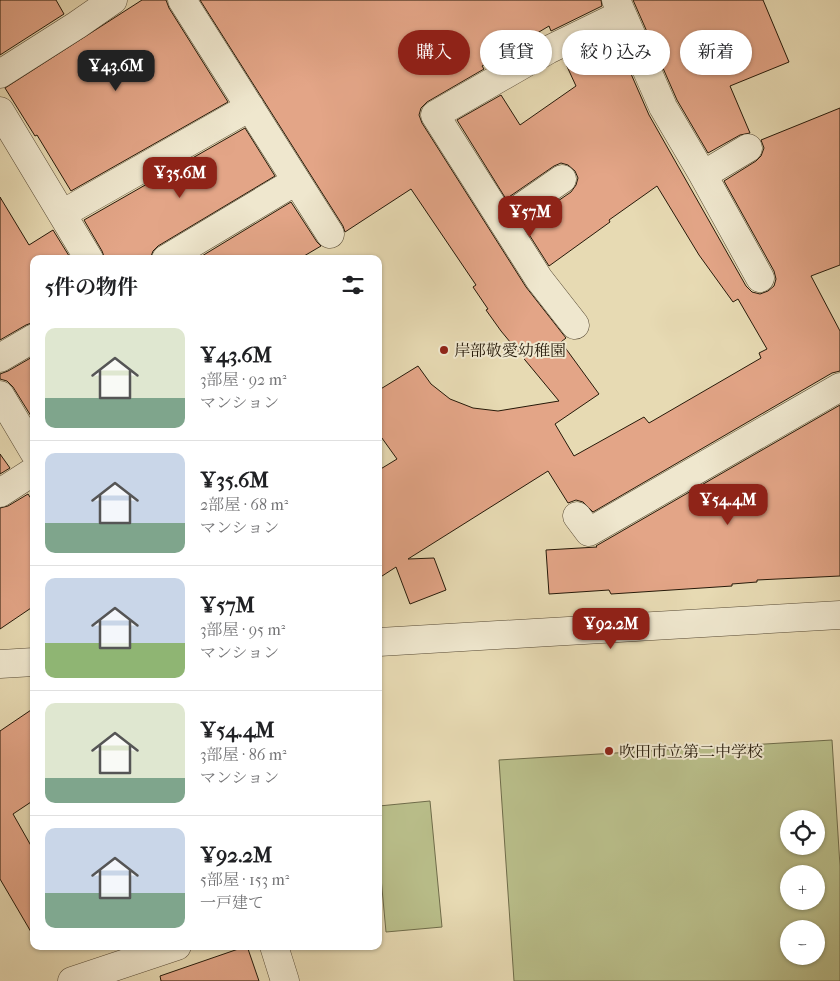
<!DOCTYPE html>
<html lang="ja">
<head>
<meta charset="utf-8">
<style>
  body { margin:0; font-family:"IM FELL French Canon","Noto Serif JP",serif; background:#f6f6f6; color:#202124; height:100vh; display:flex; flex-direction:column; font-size:19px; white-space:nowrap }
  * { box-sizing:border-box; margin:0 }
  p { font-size:16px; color:#757577 }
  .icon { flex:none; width:28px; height:28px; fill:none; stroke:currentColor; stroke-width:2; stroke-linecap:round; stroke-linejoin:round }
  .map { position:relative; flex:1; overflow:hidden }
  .drawer { position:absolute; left:30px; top:255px; width:352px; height:695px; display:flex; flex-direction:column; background:#fff; border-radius:10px; box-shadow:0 1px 4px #0004 }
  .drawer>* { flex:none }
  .hud { position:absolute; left:398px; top:30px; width:368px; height:45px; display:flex; gap:10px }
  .controls { position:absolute; left:780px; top:810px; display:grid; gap:10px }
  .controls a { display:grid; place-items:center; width:45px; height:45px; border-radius:50%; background:#fff; box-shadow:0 1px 4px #0004; font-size:25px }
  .price { position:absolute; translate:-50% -42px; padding:0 11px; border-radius:10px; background:#8f2418; color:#fff; font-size:16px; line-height:32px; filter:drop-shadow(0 1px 2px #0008) }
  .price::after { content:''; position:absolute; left:50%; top:30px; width:15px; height:11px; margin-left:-8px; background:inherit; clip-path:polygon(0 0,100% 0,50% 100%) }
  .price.active { background:#222; color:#fff }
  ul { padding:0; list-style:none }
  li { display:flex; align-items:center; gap:15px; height:125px; padding:0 15px }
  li+li { border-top:1px solid #e0e0e0 }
  li span { display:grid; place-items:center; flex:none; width:140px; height:100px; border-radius:10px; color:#555 }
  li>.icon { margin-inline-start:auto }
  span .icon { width:60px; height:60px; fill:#fffc; stroke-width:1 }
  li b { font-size:21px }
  h2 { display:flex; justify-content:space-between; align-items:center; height:60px; padding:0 15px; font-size:21px }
  .tag { padding:0 18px; border-radius:22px; background:#fff; box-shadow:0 1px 4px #0004; font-size:18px; line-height:45px }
  .tag.active { background:#8f2418; color:#fff }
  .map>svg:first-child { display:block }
</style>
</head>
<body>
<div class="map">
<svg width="840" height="981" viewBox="0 0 840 981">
  <rect width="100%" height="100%" fill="#e7dab3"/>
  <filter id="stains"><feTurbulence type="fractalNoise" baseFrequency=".004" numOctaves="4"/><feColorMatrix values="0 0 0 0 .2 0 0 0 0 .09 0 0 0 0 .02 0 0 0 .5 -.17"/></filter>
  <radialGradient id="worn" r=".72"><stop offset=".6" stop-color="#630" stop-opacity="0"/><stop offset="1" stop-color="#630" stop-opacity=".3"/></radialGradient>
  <path fill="#b9be8a" stroke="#6f6c4a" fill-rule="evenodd" d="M832 740 840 866V981H514L499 760ZM789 819H816V846H789ZM789 874H816V901H789ZM789 929H816V956H789Z
    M430 801 442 927 386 932 379 856V806Z"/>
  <path fill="#e3a587" stroke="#251909" d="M0 0H56L64 14 0 55Z
    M142 0H166L169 8 228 102 71 191 37 135 35 136 5 88Z
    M200 0H601L602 6 551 31 549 26 482 66 484 69 427 102 421 108 419 115 422 123 526 287 566 338 561 342 599 394 555 424 574 456 644 417 649 423 761 358 759 353 767 349 738 299 733 302 699 255 657 186 609 220 610 222 549 266 523 225 571 192 576 185 578 178 575 171 568 165 561 163 554 166 506 199 457 120 501 95 520 125 576 86 564 60 614 35 649 115 746 286 752 292 760 294 768 291 774 286 776 279 774 271 724 181 756 161 761 156 764 148 761 140 840 108V265L811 276 840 331V371L832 373 593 512 583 502 576 500 568 503 548 471 408 559 434 558 446 590 410 604 396 567 379 578V470L397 459 379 434V390L418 366 431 384 450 399 473 408 498 411 559 401 501 331 486 310 488 309 473 287 476 285 411 189 345 232 343 226Z
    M633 0H763L789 62 730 86 750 133 740 135 708 153 677 100Z
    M245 128 275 176 158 246 153 251 150 259H105L102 251 84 220Z
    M0 197 29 245 53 230 71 259H34V322L26 325 0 340Z
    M291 202 317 242 321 246 299 259H197Z
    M34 356V414L31 416 13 387 7 381 0 379V374L8 371Z
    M840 405V576L757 580V582L732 584V586L611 594 609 590 549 594 546 550 597 547 596 546Z
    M0 454 10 468 0 474Z
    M28 494 34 503V606L0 629V508L8 506Z
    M34 708V800L13 814 34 851V937L0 879V731Z
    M247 946 259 981H161L160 976Z"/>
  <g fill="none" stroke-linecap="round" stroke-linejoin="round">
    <defs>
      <path id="minor" d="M182 0 330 234
        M616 0 663 107 703 175 760 278
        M0 74 77 25 113 0
        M0 111 89 259
        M703 175 748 148
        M62 214 250 107
        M503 220 562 179
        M166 259 296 181
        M575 325 539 279 435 115 548 50 622 14
        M0 358 34 338
        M0 395 34 452
        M0 493 34 471
        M577 516 589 532 840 387
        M274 946 285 981
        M72 981 177 946"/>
      <path id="tertiary" d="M379 642 840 615
        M0 664 34 662"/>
    </defs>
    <use href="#minor" stroke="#564934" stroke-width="29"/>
    <use href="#tertiary" stroke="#564934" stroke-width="29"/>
    <use href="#minor" stroke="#efe7ce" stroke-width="28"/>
    <use href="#tertiary" stroke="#efe7ce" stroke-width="28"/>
  </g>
  <g fill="#8f2418" stroke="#efe7ce" stroke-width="2">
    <circle cx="444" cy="350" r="5"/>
    <circle cx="609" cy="751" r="5"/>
  </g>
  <g text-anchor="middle" stroke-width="4" stroke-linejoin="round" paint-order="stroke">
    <g font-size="16" fill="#251909" stroke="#efe7ce" text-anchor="start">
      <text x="454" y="356">岸部敬愛幼稚園</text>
      <text x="619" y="757">吹田市立第二中学校</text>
    </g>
  </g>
  <rect width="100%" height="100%" filter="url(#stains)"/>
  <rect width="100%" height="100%" fill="url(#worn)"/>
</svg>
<div class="controls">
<a><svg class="icon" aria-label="locate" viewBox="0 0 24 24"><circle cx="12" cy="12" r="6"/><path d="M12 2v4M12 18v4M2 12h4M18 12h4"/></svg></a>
<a>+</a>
<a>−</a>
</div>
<b class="price active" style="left:116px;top:92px">¥43.6M</b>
<b class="price" style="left:180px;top:199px">¥35.6M</b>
<b class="price" style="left:530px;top:238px">¥57M</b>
<b class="price" style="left:728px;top:526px">¥54.4M</b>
<b class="price" style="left:611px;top:650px">¥92.2M</b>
<div class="hud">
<a class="tag active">購入</a>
<a class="tag">賃貸</a>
<a class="tag">絞り込み</a>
<a class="tag">新着</a>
</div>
<section class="drawer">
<h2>5件の物件<svg class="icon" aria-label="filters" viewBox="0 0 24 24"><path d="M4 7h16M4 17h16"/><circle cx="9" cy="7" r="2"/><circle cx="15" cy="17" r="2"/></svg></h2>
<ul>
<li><span style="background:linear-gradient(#dfe7d0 70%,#7fa58c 0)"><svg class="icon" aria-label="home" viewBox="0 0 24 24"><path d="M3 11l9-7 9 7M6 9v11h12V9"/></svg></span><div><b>¥43.6M</b><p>3部屋 · 92 m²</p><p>マンション</p></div></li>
<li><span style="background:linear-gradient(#c9d6e8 70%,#7fa58c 0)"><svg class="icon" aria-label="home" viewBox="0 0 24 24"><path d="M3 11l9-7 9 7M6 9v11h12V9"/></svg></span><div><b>¥35.6M</b><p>2部屋 · 68 m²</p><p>マンション</p></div></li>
<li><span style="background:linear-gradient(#c9d6e8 65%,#8fb573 0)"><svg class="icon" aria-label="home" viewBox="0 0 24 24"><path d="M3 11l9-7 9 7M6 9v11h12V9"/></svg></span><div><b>¥57M</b><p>3部屋 · 95 m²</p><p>マンション</p></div></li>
<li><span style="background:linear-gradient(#dfe7d0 75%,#7fa58c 0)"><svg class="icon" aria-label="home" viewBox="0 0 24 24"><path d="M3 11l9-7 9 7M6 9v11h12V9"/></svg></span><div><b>¥54.4M</b><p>3部屋 · 86 m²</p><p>マンション</p></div></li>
<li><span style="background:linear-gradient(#c9d6e8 65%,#7fa58c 0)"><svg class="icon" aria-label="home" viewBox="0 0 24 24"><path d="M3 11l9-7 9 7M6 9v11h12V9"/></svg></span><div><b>¥92.2M</b><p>5部屋 · 153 m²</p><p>一戸建て</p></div></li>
</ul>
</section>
</div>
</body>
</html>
